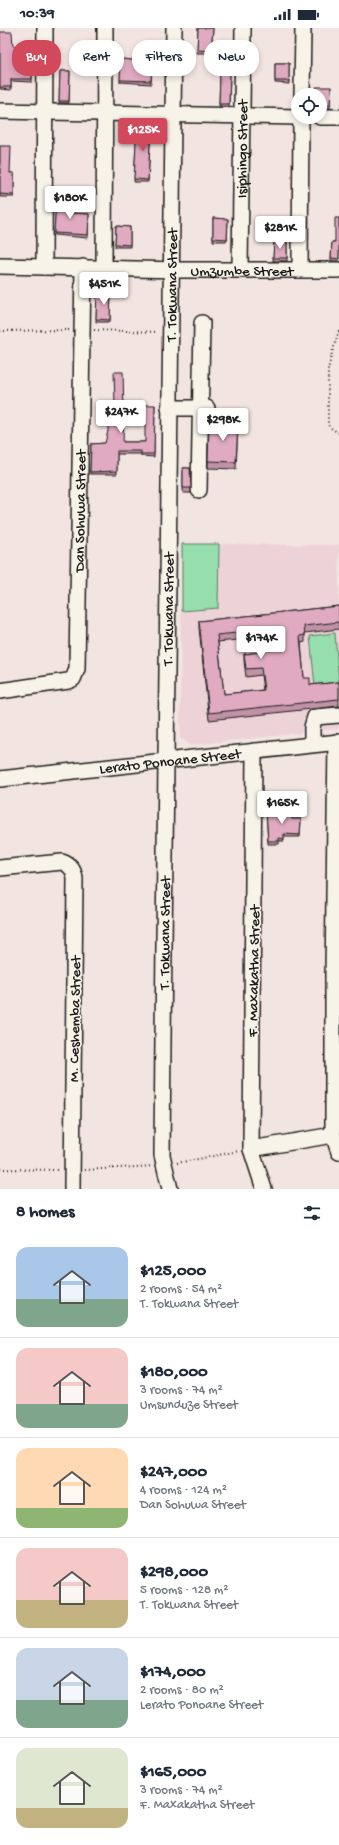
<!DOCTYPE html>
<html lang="en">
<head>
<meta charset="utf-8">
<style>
  body { margin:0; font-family:"Gochi Hand",sans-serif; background:#f6f6f7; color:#1f2937; height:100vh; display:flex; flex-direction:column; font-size:15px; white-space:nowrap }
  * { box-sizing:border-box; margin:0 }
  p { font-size:13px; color:#747a83 }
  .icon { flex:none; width:22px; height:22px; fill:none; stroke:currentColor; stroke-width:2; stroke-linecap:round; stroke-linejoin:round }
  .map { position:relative; height:1161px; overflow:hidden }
  .panel { display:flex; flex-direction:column; background:#fff; flex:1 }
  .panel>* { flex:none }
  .top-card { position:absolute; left:12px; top:12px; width:315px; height:36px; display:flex; gap:8px }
  .buttons { position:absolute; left:291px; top:60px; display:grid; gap:8px }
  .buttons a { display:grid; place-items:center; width:36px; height:36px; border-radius:50%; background:#fff; box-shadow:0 2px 6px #0003; font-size:20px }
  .price { position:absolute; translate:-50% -34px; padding:0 9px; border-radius:4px; background:#fff; color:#222; font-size:13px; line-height:26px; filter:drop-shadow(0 1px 2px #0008) }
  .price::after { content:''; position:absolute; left:50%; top:24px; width:12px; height:9px; margin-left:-6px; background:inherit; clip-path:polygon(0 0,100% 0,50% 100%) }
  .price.selected { background:#d1495b; color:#fff }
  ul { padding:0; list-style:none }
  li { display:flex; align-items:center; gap:12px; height:100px; padding:0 16px }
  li+li { border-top:1px solid #e0e1e3 }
  li span { display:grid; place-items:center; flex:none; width:112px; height:80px; border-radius:12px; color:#555 }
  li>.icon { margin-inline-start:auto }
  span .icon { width:48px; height:48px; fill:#fffc; stroke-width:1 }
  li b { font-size:17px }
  h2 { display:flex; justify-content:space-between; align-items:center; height:48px; padding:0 16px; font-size:17px }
  .chip { padding:0 14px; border-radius:16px; background:#fff; box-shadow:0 2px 6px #0003; font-size:14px; line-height:36px }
  .chip.selected { background:#d1495b; color:#fff }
  .status { display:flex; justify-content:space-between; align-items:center; height:28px; padding:0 20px; background:#fff; direction:ltr }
  .status svg { height:11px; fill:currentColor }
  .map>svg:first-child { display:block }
</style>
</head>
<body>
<div class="status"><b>10:39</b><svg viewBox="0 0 49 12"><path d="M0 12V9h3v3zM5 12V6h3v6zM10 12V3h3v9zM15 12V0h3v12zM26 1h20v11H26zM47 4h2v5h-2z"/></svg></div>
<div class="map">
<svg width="339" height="1161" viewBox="0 0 339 1161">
  <rect width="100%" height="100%" fill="#f2e4e0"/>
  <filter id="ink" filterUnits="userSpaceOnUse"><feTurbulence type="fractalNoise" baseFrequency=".025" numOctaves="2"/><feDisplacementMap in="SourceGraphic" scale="8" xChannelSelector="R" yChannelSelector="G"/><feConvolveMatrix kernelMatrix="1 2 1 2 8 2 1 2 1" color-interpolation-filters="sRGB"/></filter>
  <g filter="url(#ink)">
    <path fill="#edd3d7" d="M182 516 339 517V701L190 717 180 710Z"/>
    <path fill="#96dead" stroke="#597d64" d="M182 516H219L218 580 182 583Z
      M335 605 339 656 315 659 310 608Z"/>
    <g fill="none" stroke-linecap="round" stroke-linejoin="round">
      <defs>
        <g id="minor">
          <path d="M302 67 303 0"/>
          <path d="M0 83 298 89"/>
          <path d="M320 89H339"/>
          <path id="s1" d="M0 238 180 242H339"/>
          <path d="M44 239 45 0"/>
          <path d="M104 239 105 0"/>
          <path id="s2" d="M240 241 243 0"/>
          <path d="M300 242 301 89"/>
          <path d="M169 380H207"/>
          <path d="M199 462 202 295"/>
          <path id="s3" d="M0 663 68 653 73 651 77 641 83 239"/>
          <path d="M336 714 333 948V1107L339 1124"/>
          <path d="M312 716V699L315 689 339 687"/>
          <path d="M254 723 251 1121 264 1161"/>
          <path id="s4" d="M0 751 339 714"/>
          <path d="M0 840 62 834C71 837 74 842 75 851L72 1161"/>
          <path d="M251 1121 333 1107"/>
          <path id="s5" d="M170 1161 162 1127 163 1010 174 0"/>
        </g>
      </defs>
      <use href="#minor" stroke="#1c1c1c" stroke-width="18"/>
      <path stroke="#1c1c1c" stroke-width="2" stroke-dasharray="1 3" stroke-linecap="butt" d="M94 302 158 304
        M0 303 70 302
        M339 303 332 325 328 342V395L329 399 339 405
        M177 1135 239 1123
        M0 1141 59 1142
        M85 1142 153 1138"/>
      <use href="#minor" stroke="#f7f3e8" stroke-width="15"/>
    </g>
    <path fill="#c192a6" stroke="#1c1c1c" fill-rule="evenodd" d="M198 0H213L211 25H197Z
      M0 4 13 18H34L33 43H32V54L11 53V62L0 61Z
      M121 31 152 34 151 56 120 54Z
      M275 35H289V56L275 55Z
      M60 43H70L69 75H59Z
      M220 45H230L229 79 219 78Z
      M331 59 330 80 320 81V67Z
      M137 97H151L148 154H134Z
      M0 118 10 145H14V169H0Z
      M56 172 70 185 89 186 88 210 54 207Z
      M213 190 228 191 227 213H213Z
      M339 190V233H331L332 214H335Z
      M116 198 130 199V219H115Z
      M274 213 287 214V233H273Z
      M97 263 111 264 110 294H96Z
      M155 377 154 429 141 428V426H117V446H90L91 416 123 414H145Z
      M209 395 238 396 236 441 208 440Z
      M183 440H190L191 465H183Z
      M339 578V601L305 605V614L301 615 304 650 310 657 339 654V678L209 692 199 600V593ZM257 610 259 624 244 626V633L246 649 261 647 263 662 224 666 218 614Z
      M266 782 292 791H301L300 809H284V813H279V816H268Z"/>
    <path fill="#e0aac1" stroke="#1c1c1c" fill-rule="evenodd" d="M198 0H213L211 23 197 22Z
      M0 4H12L13 18H34L33 41H32V51H11V59H0Z
      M121 31 152 34 151 53 120 52Z
      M275 35H289V53H275Z
      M60 43H70L69 73H59Z
      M220 45H230L229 76H219Z
      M316 59H331L330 77 320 78V67H316Z
      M137 97H151L148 152 134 151Z
      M0 118H11L10 145H14V167L0 166Z
      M56 172H70V185L89 186 88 207 54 205Z
      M213 190 228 191 227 211 213 210Z
      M335 190H339V231L331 230 332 214H335Z
      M116 198 130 199V217L115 216Z
      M274 213 287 214V230H273Z
      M97 263 111 264 110 292 96 291Z
      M114 344H123L124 387 123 414H145V377H155L154 426H141V423H117V443L90 444 91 416 105 415 108 403V395H109V377H115Z
      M209 395 238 396 236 434 208 433Z
      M183 440H190L191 460H183Z
      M339 578V594L304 598 305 607 300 608 304 650H310V657L339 654V671L209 685 199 593ZM257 603 260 624 244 626 246 641 261 640 264 662 224 666 217 607Z
      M266 782H292V791H301L300 807 284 806V811L279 810V813H268Z"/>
  </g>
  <g text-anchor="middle" stroke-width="3" stroke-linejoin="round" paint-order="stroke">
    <g font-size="15" fill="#1c1c1c" stroke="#f7f3e8">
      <text dy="5" stroke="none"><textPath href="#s2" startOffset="120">Isiphingo Street</textPath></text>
      <text dy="5" stroke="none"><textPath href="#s1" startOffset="242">Umzumbe Street</textPath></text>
      <text dy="5" stroke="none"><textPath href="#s5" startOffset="905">T. Tokwana Street</textPath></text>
      <text dy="5" stroke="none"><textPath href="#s3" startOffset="243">Dan Sohuwa Street</textPath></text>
      <text dy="5" stroke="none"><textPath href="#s5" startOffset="581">T. Tokwana Street</textPath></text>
      <text dy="5" stroke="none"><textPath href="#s4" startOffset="171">Lerato Ponoane Street</textPath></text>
      <text dy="5" stroke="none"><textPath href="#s5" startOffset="257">T. Tokwana Street</textPath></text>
      <text transform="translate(253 943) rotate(-89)" y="5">F. Maxakatha Street</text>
      <text transform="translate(74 991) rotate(-89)" y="5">M. Ceshemba Street</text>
    </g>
  </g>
</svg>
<div class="buttons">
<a><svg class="icon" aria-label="locate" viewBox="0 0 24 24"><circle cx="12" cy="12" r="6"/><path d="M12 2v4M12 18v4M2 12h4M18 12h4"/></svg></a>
</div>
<b class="price selected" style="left:143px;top:124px">$125K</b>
<b class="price" style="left:70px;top:192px">$180K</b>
<b class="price" style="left:280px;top:222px">$281K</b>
<b class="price" style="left:104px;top:278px">$451K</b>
<b class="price" style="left:121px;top:406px">$247K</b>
<b class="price" style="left:223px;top:414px">$298K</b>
<b class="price" style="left:261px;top:632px">$174K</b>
<b class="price" style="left:282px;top:797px">$165K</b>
<div class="top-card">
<a class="chip selected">Buy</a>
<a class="chip">Rent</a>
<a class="chip">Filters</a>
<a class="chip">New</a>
</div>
</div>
<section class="panel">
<h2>8 homes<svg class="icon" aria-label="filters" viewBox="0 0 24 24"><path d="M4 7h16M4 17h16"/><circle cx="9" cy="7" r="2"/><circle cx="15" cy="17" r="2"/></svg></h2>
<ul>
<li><span style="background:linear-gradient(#a9c7e8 65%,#7fa58c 0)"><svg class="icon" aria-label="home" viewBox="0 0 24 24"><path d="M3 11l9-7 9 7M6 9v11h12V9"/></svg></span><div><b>$125,000</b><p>2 rooms · 54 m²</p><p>T. Tokwana Street</p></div></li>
<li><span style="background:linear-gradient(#f6c9c9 70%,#7fa58c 0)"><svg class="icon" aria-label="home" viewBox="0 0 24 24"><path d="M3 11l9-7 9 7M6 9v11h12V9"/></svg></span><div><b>$180,000</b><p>3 rooms · 74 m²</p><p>Umsunduze Street</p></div></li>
<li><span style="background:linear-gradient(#ffd9b3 75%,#8fb573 0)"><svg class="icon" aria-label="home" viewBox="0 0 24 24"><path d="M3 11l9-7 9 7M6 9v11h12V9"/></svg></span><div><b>$247,000</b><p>4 rooms · 124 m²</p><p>Dan Sohuwa Street</p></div></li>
<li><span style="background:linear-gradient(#f6c9c9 65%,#c2b280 0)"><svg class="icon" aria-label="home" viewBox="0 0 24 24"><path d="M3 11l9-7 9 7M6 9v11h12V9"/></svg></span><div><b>$298,000</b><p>5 rooms · 128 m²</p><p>T. Tokwana Street</p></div></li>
<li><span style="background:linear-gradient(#c9d6e8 65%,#7fa58c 0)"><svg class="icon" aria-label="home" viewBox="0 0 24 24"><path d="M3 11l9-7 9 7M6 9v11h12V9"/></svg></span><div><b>$174,000</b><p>2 rooms · 80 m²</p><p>Lerato Ponoane Street</p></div></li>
<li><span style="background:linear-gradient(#dfe7d0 75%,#c2b280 0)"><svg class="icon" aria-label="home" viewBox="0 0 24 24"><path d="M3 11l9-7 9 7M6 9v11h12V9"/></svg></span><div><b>$165,000</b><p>3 rooms · 74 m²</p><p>F. Maxakatha Street</p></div></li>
</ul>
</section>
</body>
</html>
